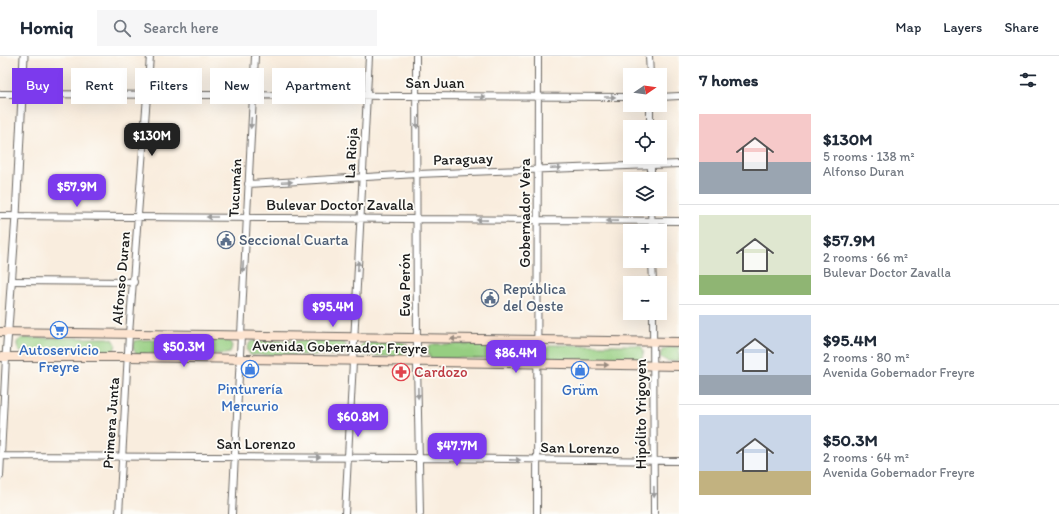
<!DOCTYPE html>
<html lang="en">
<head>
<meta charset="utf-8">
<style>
  body { margin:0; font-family:Itim,sans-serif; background:#f6f6f7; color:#1f2937; height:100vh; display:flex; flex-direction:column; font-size:15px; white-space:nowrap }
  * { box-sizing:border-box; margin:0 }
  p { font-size:13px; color:#747a83 }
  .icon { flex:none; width:22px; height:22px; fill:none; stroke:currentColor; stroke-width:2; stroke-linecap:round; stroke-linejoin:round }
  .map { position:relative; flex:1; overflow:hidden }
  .sheet { display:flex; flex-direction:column; background:#fff; width:380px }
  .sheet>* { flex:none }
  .guide { position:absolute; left:12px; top:12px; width:380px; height:36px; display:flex; gap:8px }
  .needle { width:26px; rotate:77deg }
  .fabs { position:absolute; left:623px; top:12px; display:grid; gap:8px }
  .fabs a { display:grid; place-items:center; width:44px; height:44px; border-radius:0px; background:#fff; box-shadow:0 4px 16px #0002; font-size:20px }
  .price { position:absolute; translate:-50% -34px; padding:0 9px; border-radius:8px; background:#7c3aed; color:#fff; font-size:13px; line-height:26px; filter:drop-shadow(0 1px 2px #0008) }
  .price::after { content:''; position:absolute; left:50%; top:24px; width:12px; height:9px; margin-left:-6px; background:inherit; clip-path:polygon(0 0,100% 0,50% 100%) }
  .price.selected { background:#222; color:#fff }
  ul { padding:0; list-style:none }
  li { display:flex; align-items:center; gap:12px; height:100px; padding:0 20px }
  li+li { border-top:1px solid #e0e1e3 }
  li span { display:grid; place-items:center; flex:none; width:112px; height:80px; border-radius:0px; color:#555 }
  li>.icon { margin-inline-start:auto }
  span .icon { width:48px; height:48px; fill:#fffc; stroke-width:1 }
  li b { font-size:17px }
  h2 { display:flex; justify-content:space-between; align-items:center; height:48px; padding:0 20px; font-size:17px }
  .chip { padding:0 14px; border-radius:0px; background:#fff; box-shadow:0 4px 16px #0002; font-size:14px; line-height:36px }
  .chip.selected { background:#7c3aed; color:#fff }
  header { display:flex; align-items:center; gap:24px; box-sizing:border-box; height:56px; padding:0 20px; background:#fff; border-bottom:1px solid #e0e1e3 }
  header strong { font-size:19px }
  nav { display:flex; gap:22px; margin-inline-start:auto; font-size:14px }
  .search { width:280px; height:36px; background:#f6f6f7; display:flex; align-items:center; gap:10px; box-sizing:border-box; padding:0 14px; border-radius:0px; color:#747a83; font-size:15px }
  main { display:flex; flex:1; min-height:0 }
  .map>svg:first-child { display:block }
</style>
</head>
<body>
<header>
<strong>Homiq</strong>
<div class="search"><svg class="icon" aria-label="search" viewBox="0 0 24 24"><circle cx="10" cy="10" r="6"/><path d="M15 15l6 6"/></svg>Search here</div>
<nav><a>Map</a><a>Layers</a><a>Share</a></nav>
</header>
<main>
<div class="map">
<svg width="679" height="458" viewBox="0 0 679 458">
  <rect width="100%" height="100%" fill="#fdfcf7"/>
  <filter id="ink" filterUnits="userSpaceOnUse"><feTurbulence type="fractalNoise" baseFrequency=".025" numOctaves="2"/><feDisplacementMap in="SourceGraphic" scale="8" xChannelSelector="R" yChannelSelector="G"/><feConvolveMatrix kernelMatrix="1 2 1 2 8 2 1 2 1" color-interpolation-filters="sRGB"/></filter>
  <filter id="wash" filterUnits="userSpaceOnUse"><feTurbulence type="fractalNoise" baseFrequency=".012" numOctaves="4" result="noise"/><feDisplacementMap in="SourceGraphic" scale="16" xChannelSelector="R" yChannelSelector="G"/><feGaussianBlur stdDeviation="0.9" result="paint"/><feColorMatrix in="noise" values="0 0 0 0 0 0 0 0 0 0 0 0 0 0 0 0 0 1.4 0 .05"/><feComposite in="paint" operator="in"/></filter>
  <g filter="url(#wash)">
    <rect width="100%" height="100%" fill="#f9edde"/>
    <path fill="#96ce81" stroke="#59754e" d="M22 282H108L113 283 116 288 114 295 108 297 19 296 17 290V286Z
      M225 283 229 284 232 290 230 297 224 298H136L133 292 135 285 139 284Z
      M339 284 343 285 347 291 345 298 339 299H250L247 293 250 286 253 285Z
      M365 286H401L407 288 408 296 406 300 401 301 363 299 360 291Z
      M433 288H519L523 289 527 294 525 301 519 303 430 302 428 296V292Z
      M550 289H637L641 290 644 295 642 302 636 304 548 303 545 297 546 293Z
      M669 291H679V305H667L660 301 662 294Z"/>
  </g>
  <g filter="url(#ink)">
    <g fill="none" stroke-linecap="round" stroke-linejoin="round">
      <defs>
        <path id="minor" d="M416 0 417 306 420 458
          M649 0 650 19
          M0 38 630 41
          M660 41 679 40
          M650 49V71
          M651 101V123
          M248 128 417 118 679 108
          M651 153 652 175
          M0 160 679 165
          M652 205 653 227
          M11 225 134 226
          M653 257 654 458
          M0 400 419 402 679 405
          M0 420 6 301
          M119 458 129 278 150 0
          M232 458 255 0
          M345 458 369 0
          M537 458 538 0"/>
        <path id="tertiary" d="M6 301 16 160 24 0"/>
        <path id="secondary" d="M0 276 679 286
          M0 301H129L679 310"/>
      </defs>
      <use href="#minor" stroke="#696560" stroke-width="8"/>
      <use href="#tertiary" stroke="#696560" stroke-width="9"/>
      <use href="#secondary" stroke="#696560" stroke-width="10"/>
      <use href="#minor" stroke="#fff" stroke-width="6"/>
      <use href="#tertiary" stroke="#fff" stroke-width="7"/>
      <use href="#secondary" stroke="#fde4d0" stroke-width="8"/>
    </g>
    <defs><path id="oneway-solid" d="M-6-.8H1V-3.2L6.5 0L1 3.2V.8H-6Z"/></defs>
    <g fill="#999">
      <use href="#oneway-solid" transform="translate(480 41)"/>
      <use href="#oneway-solid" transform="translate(610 41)"/>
      <use href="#oneway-solid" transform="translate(251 67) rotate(93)"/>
      <use href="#oneway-solid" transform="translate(417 67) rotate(90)"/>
      <use href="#oneway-solid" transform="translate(556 112) rotate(-2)"/>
      <use href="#oneway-solid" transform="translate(287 126) rotate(-3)"/>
      <use href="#oneway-solid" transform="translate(212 161) rotate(-180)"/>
      <use href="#oneway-solid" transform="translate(482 164) rotate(-179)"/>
      <use href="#oneway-solid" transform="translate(612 165) rotate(-179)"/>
      <use href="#oneway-solid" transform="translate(358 210) rotate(-87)"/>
      <use href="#oneway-solid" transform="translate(243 211) rotate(93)"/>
      <use href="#oneway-solid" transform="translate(418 337) rotate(89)"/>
      <use href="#oneway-solid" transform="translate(315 401)"/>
      <use href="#oneway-solid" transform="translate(515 404) rotate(1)"/>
      <use href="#oneway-solid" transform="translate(654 436) rotate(89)"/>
    </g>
    <g fill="#988a7f">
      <use href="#oneway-solid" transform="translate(456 283) rotate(-180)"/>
      <use href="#oneway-solid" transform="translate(603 309) rotate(1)"/>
    </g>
  </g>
  <defs>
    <symbol id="civic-ring" viewBox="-11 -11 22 22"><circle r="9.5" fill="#fdfcf7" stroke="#5c6f8a" stroke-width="1.5"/><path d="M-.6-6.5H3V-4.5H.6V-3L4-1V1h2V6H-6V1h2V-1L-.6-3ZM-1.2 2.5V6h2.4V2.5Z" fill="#5c6f8a"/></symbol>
    <symbol id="supermarket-ring" viewBox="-11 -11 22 22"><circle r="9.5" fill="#fdfcf7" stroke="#3f7fe0" stroke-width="1.5"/><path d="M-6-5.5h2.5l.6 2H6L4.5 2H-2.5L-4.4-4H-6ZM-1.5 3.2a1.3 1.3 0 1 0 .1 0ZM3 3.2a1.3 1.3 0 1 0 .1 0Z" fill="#3f7fe0"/></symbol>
    <symbol id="shop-ring" viewBox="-11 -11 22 22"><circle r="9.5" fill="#fdfcf7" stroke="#3f7fe0" stroke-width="1.5"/><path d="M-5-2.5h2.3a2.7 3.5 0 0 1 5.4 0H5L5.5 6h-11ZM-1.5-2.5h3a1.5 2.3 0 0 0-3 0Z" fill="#3f7fe0"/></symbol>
    <symbol id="pharmacy-ring" viewBox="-11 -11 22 22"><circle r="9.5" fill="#fdfcf7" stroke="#e0444e" stroke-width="1.5"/><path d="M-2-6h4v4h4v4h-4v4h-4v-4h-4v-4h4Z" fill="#e0444e"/></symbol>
  </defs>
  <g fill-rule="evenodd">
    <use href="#civic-ring" x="216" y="174" width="20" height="20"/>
    <use href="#civic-ring" x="480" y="232" width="20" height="20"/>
    <use href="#supermarket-ring" x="49" y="264" width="20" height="20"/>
    <use href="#shop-ring" x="240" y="303" width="20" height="20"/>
    <use href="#shop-ring" x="570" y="304" width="20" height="20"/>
    <use href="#pharmacy-ring" x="391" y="306" width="20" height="20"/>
  </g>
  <g text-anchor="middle" stroke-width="3.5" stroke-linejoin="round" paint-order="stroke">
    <g font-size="15" fill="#1c1c1c" stroke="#fdfcf7">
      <text x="435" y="32">San Juan</text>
      <text transform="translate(351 97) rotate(-87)" y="5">La Rioja</text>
      <text transform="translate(463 103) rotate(-2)" y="5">Paraguay</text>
      <text transform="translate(235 132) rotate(-87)" y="5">Tucumán</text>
      <text x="340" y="154">Bulevar Doctor Zavalla</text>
      <text transform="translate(525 157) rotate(-90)" y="5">Gobernador Vera</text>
      <text transform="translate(121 222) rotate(-85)" y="5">Alfonso Duran</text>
      <text transform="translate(405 229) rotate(-90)" y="5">Eva Perón</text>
      <text transform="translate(340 291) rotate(1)" y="5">Avenida Gobernador Freyre</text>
      <text transform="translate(641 358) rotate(-90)" y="5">Hipólito Yrigoyen</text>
      <text transform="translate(111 367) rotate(-86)" y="5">Primera Junta</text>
      <text x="256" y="393">San Lorenzo</text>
      <text transform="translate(580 392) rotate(1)" y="5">San Lorenzo</text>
    </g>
    <g font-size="15" fill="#4e5e75" stroke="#fdfcf7" text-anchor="start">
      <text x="239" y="189">Seccional Cuarta</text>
      <text x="503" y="238">República<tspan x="503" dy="17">del Oeste</tspan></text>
    </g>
    <g font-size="15" fill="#366cbe" stroke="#fdfcf7">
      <text x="59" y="299">Autoservicio<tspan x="59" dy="17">Freyre</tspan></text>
      <text x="250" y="338">Pinturería<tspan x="250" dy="17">Mercurio</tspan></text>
      <text x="580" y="339">Grüm</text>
    </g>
    <g font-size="15" fill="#be3a42" stroke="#fdfcf7" text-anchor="start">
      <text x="414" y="321">Cardozo</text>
    </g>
  </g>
</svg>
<div class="fabs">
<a><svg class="needle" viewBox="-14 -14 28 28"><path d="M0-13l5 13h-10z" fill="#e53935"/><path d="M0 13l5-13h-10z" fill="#747a83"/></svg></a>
<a><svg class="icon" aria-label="locate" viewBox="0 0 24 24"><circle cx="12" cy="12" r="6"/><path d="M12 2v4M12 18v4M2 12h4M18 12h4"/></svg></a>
<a><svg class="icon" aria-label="layers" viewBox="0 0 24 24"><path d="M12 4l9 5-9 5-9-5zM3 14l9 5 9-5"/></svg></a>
<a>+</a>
<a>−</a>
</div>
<b class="price selected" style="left:152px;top:101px">$130M</b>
<b class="price" style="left:77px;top:152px">$57.9M</b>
<b class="price" style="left:333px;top:272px">$95.4M</b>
<b class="price" style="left:184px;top:312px">$50.3M</b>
<b class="price" style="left:516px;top:318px">$86.4M</b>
<b class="price" style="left:358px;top:382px">$60.8M</b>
<b class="price" style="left:457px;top:411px">$47.7M</b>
<div class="guide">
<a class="chip selected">Buy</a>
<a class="chip">Rent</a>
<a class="chip">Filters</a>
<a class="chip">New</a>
<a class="chip">Apartment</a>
</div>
</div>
<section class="sheet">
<h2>7 homes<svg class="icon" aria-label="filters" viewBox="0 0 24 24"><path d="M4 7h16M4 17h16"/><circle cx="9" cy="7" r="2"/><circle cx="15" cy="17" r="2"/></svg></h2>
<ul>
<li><span style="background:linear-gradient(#f6c9c9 60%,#9aa5b1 0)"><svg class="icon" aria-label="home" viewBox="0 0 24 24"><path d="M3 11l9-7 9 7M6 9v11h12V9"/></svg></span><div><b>$130M</b><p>5 rooms · 138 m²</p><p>Alfonso Duran</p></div></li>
<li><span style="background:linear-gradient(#dfe7d0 75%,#8fb573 0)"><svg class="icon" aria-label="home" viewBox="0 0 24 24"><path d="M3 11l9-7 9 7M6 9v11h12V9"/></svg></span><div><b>$57.9M</b><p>2 rooms · 66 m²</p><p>Bulevar Doctor Zavalla</p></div></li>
<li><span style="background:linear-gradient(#c9d6e8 75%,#9aa5b1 0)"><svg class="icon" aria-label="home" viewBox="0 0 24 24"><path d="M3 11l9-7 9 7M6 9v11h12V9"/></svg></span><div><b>$95.4M</b><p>2 rooms · 80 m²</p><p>Avenida Gobernador Freyre</p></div></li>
<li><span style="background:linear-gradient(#c9d6e8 70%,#c2b280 0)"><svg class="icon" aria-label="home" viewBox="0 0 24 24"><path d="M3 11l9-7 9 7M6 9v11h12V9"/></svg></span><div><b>$50.3M</b><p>2 rooms · 64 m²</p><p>Avenida Gobernador Freyre</p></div></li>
</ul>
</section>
</main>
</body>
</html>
